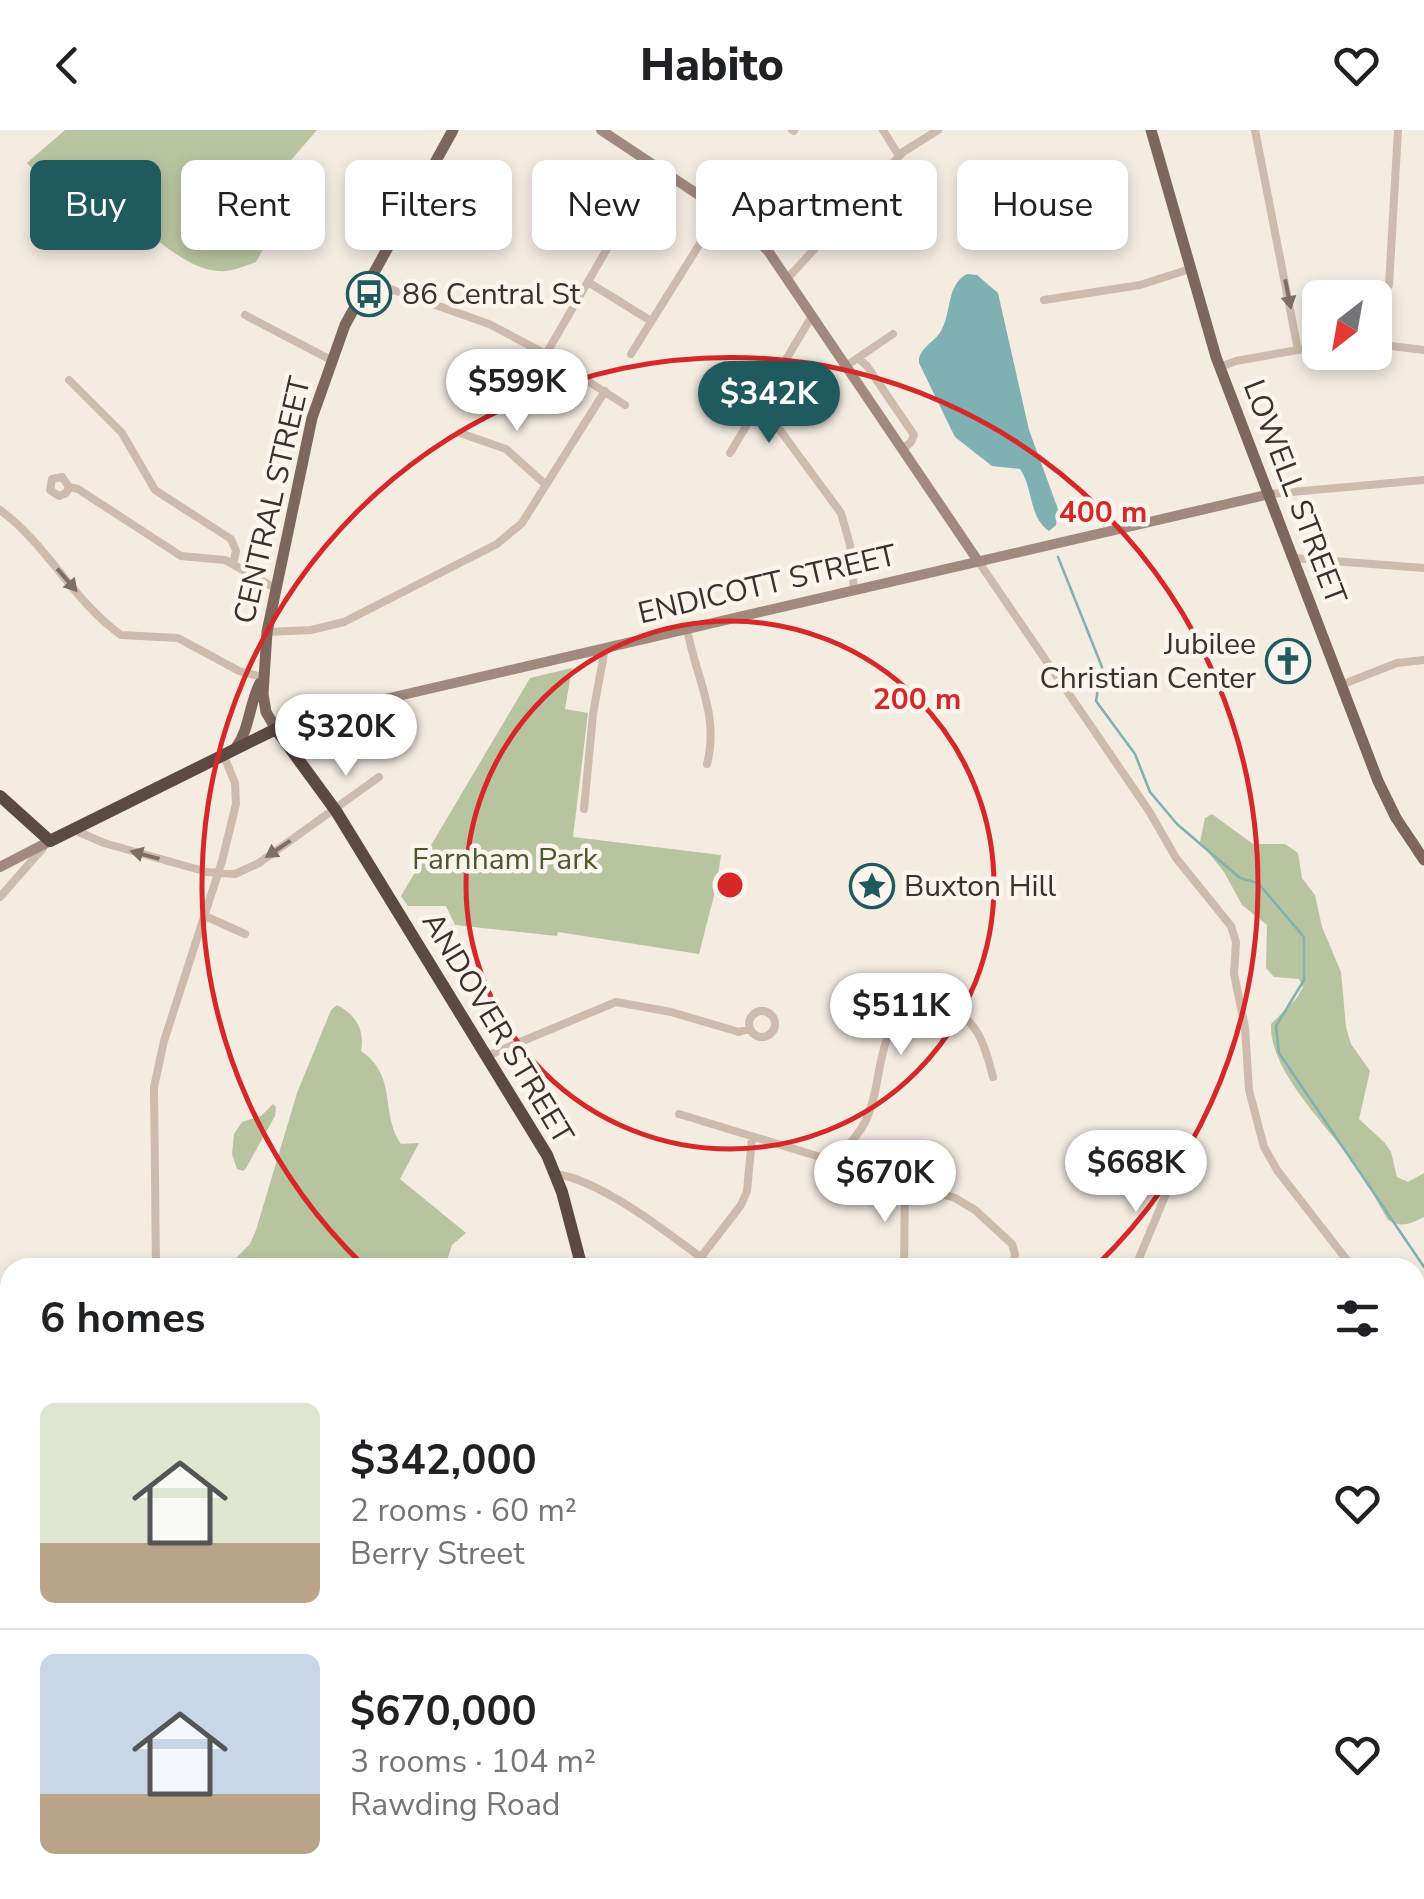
<!DOCTYPE html>
<html lang="en">
<head>
<meta charset="utf-8">
<style>
  body { margin:0; font-family:"Nunito Sans",sans-serif; background:#f2f2f2; color:#202124; height:100vh; display:flex; flex-direction:column; font-size:38px; white-space:nowrap }
  * { box-sizing:border-box; margin:0 }
  p { font-size:32px; color:#757577 }
  .icon { flex:none; width:55px; height:55px; fill:none; stroke:currentColor; stroke-width:2; stroke-linecap:round; stroke-linejoin:round }
  .map { position:relative; flex:1; overflow:hidden }
  .drawer { position:absolute; left:0px; top:1128px; width:1425px; height:642px; display:flex; flex-direction:column; background:#fff; border-radius:30px 30px 0 0; box-shadow:0 5px 15px #0003 }
  .drawer>* { flex:none }
  .guide { position:absolute; left:30px; top:30px; width:1365px; height:90px; display:flex; gap:20px }
  .needle { width:65px; rotate:211deg }
  .fabs { position:absolute; left:1302px; top:150px; display:grid; gap:20px }
  .fabs a { display:grid; place-items:center; width:90px; height:90px; border-radius:15px; background:#fff; box-shadow:0 5px 15px #0003; font-size:50px }
  .price { position:absolute; translate:-50% -85px; padding:0 22px; border-radius:35px; background:#fff; color:#222; font-size:32px; line-height:65px; filter:drop-shadow(0 2px 5px #0008) }
  .price::after { content:''; position:absolute; left:50%; top:60px; width:30px; height:22px; margin-left:-15px; background:inherit; clip-path:polygon(0 0,100% 0,50% 100%) }
  .price.selected { background:#1f5a5e; color:#fff }
  ul { padding:0; list-style:none }
  li { display:flex; align-items:center; gap:30px; height:250px; padding:0 40px }
  li+li { border-top:2px solid #e0e0e0 }
  li span { display:grid; place-items:center; flex:none; width:280px; height:200px; border-radius:15px; color:#555 }
  li>.icon { margin-inline-start:auto }
  span .icon { width:120px; height:120px; fill:#fffc; stroke-width:1 }
  li b { font-size:42px }
  h2 { display:flex; justify-content:space-between; align-items:center; height:120px; padding:0 40px; font-size:42px }
  .chip { padding:0 35px; border-radius:15px; background:#fff; box-shadow:0 5px 15px #0003; font-size:35px; line-height:90px }
  .chip.selected { background:#1f5a5e; color:#fff }
  header { display:flex; justify-content:space-between; align-items:center; height:130px; padding:0 40px; background:#fff; font-size:45px; font-weight:800 }
  .map>svg:first-child { display:block }
</style>
</head>
<body>
<header><svg class="icon" aria-label="back" viewBox="0 0 24 24"><path d="M15 5l-7 7 7 7"/></svg>Habito<svg class="icon" aria-label="heart" viewBox="0 0 24 24"><path d="M12 20l-8-8c-3-5 5-10 8-4 3-6 11-1 8 4z"/></svg></header>
<div class="map">
<svg width="1424" height="1769" viewBox="0 0 1424 1769">
  <rect width="100%" height="100%" fill="#f4ebe1"/>
  <path fill="#b8c4a0" d="M65 0H317L279 44 287 53 278 93 256 132C247 135 236 140 226 141 182 145 129 83 98 55L78 86 27 33Z
    M572 538 565 579 588 583 573 707 721 725 716 758 699 824 558 802 557 806 455 795 446 776H408L401 766 530 548Z
    M1212 684 1253 714H1285L1298 723 1302 748 1315 765 1322 797 1341 842 1346 897 1351 914 1370 941 1359 989 1384 1012 1391 1022 1397 1047 1408 1052 1424 1043V1087C1410 1094 1402 1098 1388 1090 1377 1072 1368 1052 1355 1035 1329 997 1269 942 1271 894L1296 869 1303 857 1299 849 1274 847 1266 838 1267 795 1242 775 1224 742 1200 712 1205 688Z
    M337 875C356 885 365 900 361 921 398 946 380 983 401 1014L419 1013 400 1049 466 1103 452 1115 445 1137H234L233 1131 250 1114 256 1100 297 963 331 880Z
    M273 974 276 977 275 986 246 1038 243 1041 237 1039 232 1024 234 1004 242 992 261 986Z"/>
  <path fill="#7fb0b2" d="M967 144 977 145 998 163 1029 300 1058 379 1056 395 1049 401C1029 388 1033 357 1020 339L992 336 955 307 919 233C918 218 934 213 941 201 952 182 946 155 967 144Z"/>
  <g fill="none" stroke-linecap="round" stroke-linejoin="round">
    <path stroke="#7fb0b2" stroke-width="2.5" d="M1058 427 1102 537 1096 571 1135 624 1150 662 1177 694 1240 748 1258 753 1304 807V850L1276 896 1279 923 1424 1137"/>
    <path stroke="#cdbbac" stroke-width="8" d="M792 0 794 1
      M883 0 899 26
      M1255 0 1298 220
      M787 149 903 22 938 0
      M368 151 489 194 546 224 625 275
      M588 152 651 191
      M1389 155 1398 0
      M1044 170 1140 155 1190 139
      M245 185 331 230
      M812 186 760 273 841 383 850 415 854 459
      M1375 214 1424 220
      M546 224 655 36
      M631 224 721 80
      M858 228 867 236 914 305 911 312 902 320
      M846 236 893 204
      M1220 237 1236 231 1320 216
      M69 250 122 303 155 360 231 409 236 421 233 434
      M460 303 506 319 546 355
      M730 323 760 273
      M69 357 66 363 59 366 50 360 52 349 62 347 69 357 78 359 181 426 225 430 275 458
      M1270 364 1424 350
      M0 380C47 414 73 471 121 505L178 508 239 541 262 547
      M1294 428 1424 438
      M978 431 1149 681 1176 728 1231 796 1236 812 1234 844 1245 897 1249 960 1264 1017 1277 1040 1353 1138
      M687 498C695 547 720 583 707 634
      M267 502 311 500 344 492 497 414 522 393 605 261
      M1341 555 1397 533 1424 530
      M584 679 593 584 605 518
      M74 700 104 713 207 742 235 744 259 733 379 647
      M0 767 43 718
      M205 786 245 804
      M749 894a13 13 0 1 1 26 0a13 13 0 1 1-26 0Z
      M487 926 616 872 671 882 739 902 749 899
      M679 984 955 1068 975 1080 1012 1114 1015 1124 1013 1138
      M835 1031C844 1020 857 1007 864 994 889 948 868 865 947 880 978 886 986 920 993 947
      M556 1044C604 1051 676 1109 715 1138
      M701 1127 741 1075 747 1061 752 1008
      M156 1138 154 957 164 911 222 731 236 674 235 653 223 624
      M904 1138 905 1053
      M1135 1138 1173 1047
      M9 1220 10 1217
      M0 1379 10 1370
      M1415 1384 1424 1388
      M1415 1668 1424 1669
      M0 1719 10 1710
      M173 1760 181 1769
      M293 1760 294 1769
      M137 1769 148 1760
      M1405 1769V1760
      M1420 1769 1424 1715"/>
    <path stroke="#a18a7d" stroke-width="10" d="M601 0 738 91 768 121 978 431
      M276 599 316 585 1270 364
      M0 737 50 711
      M1415 1698 1424 1699"/>
    <path stroke="#7d675c" stroke-width="11" d="M1151 0 1216 227 1378 651 1396 688 1424 730
      M276 599 266 582 263 564 267 502 312 288 345 195 453 0
      M236 618C250 598 249 574 260 553"/>
    <path stroke="#5c4a42" stroke-width="12" d="M0 666 50 711 276 599 336 681 547 1025 562 1062 582 1138
      M455 1760 458 1769
      M727 1760 729 1769
      M738 1760 739 1769
      M420 1769 421 1760
      M800 1769 837 1760
      M862 1769 893 1765 932 1769
      M1090 1769 1118 1760"/>
    <path stroke="#5c4a42" stroke-width="12" d="M1415 1737 1424 1738
      M1415 1753 1424 1754"/>
  </g>
  <defs><path id="oneway-solid" d="M-6-.8H1V-3.2L6.5 0L1 3.2V.8H-6Z" transform="scale(2.5)"/></defs>
  <g fill="#7d6f65">
    <use href="#oneway-solid" transform="translate(1288 164) rotate(79)"/>
    <use href="#oneway-solid" transform="translate(67 450) rotate(49)"/>
    <use href="#oneway-solid" transform="translate(278 719) rotate(146)"/>
    <use href="#oneway-solid" transform="translate(145 725) rotate(-165)"/>
  </g>
  <g fill="none" stroke="#d62828" stroke-width="5">
    <circle cx="730" cy="755" r="264"/>
    <path d="M363 1135A528 528 0 1 1 1097 1135"/>
  </g>
  <defs>
    <symbol id="bus-ring" viewBox="-11 -11 22 22"><circle r="9.5" fill="#fbf5ee" stroke="#1f5a5e" stroke-width="1.5"/><path d="M-5-6H5V4H4V6H2V4H-2V6H-4V4H-5ZM-3.5-4V0h7V-4ZM-3.5 1.2v1.5H-2V1.2ZM2 1.2v1.5H3.5V1.2Z" fill="#1f5a5e"/></symbol>
    <symbol id="church-ring" viewBox="-11 -11 22 22"><circle r="9.5" fill="#fbf5ee" stroke="#1f5a5e" stroke-width="1.5"/><path d="M-1.2-6h2.4v3.5h3.3v2.4h-3.3V6h-2.4V-.1h-3.3v-2.4h3.3Z" fill="#1f5a5e"/></symbol>
    <symbol id="sight-ring" viewBox="-11 -11 22 22"><circle r="9.5" fill="#fbf5ee" stroke="#1f5a5e" stroke-width="1.5"/><path d="M0-6L1.8-2.2L6-1.7L2.9 1.2L3.7 5.4L0 3.3L-3.7 5.4L-2.9 1.2L-6-1.7L-1.8-2.2Z" fill="#1f5a5e"/></symbol>
  </defs>
  <g fill-rule="evenodd">
    <use href="#bus-ring" x="344" y="139" width="50" height="50"/>
    <use href="#church-ring" x="1263" y="506" width="50" height="50"/>
    <use href="#sight-ring" x="847" y="731" width="50" height="50"/>
  </g>
  <g text-anchor="middle" stroke-width="9" stroke-linejoin="round" paint-order="stroke">
    <g font-size="30" fill="#3b302b" stroke="#fbf5ee" text-anchor="start">
      <text x="402" y="174">86 Central St</text>
      <text x="1256" y="524" text-anchor="end">Jubilee<tspan x="1256" dy="34">Christian Center</tspan></text>
      <text x="904" y="766">Buxton Hill</text>
    </g>
    <g font-size="30" fill="#3b302b" stroke="#fbf5ee">
      <text transform="translate(1295 362) rotate(69)" y="10">LOWELL STREET</text>
      <text transform="translate(272 370) rotate(-77)" y="10">CENTRAL STREET</text>
      <text transform="translate(767 454) rotate(-13)" y="10">ENDICOTT STREET</text>
      <text transform="translate(498 898) rotate(59)" y="10">ANDOVER STREET</text>
    </g>
    <g font-size="30" fill="#4a5a2e" stroke="#fbf5ee">
      <text x="505" y="739">Farnham Park</text>
    </g>
  </g>
  <circle cx="730" cy="755" r="15" fill="#d62828" stroke="#fbf5ee" stroke-width="5"/>
  <g font-size="30" text-anchor="middle" font-weight="bold" fill="#d62828" stroke="#fbf5ee" stroke-width="9" stroke-linejoin="round" paint-order="stroke">
    <text x="1103" y="392">400 m</text>
    <text x="917" y="579">200 m</text>
  </g>
</svg>
<div class="fabs">
<a><svg class="needle" viewBox="-14 -14 28 28"><path d="M0-13l5 13h-10z" fill="#e53935"/><path d="M0 13l5-13h-10z" fill="#757577"/></svg></a>
</div>
<b class="price" style="left:517px;top:304px">$599K</b>
<b class="price selected" style="left:769px;top:316px">$342K</b>
<b class="price" style="left:346px;top:649px">$320K</b>
<b class="price" style="left:901px;top:928px">$511K</b>
<b class="price" style="left:1136px;top:1085px">$668K</b>
<b class="price" style="left:885px;top:1095px">$670K</b>
<div class="guide">
<a class="chip selected">Buy</a>
<a class="chip">Rent</a>
<a class="chip">Filters</a>
<a class="chip">New</a>
<a class="chip">Apartment</a>
<a class="chip">House</a>
</div>
<section class="drawer">
<h2>6 homes<svg class="icon" aria-label="filters" viewBox="0 0 24 24"><path d="M4 7h16M4 17h16"/><circle cx="9" cy="7" r="2"/><circle cx="15" cy="17" r="2"/></svg></h2>
<ul>
<li><span style="background:linear-gradient(#dfe7d0 70%,#b9a48a 0)"><svg class="icon" aria-label="home" viewBox="0 0 24 24"><path d="M3 11l9-7 9 7M6 9v11h12V9"/></svg></span><div><b>$342,000</b><p>2 rooms · 60 m²</p><p>Berry Street</p></div><svg class="icon" aria-label="heart" viewBox="0 0 24 24"><path d="M12 20l-8-8c-3-5 5-10 8-4 3-6 11-1 8 4z"/></svg></li>
<li><span style="background:linear-gradient(#c9d6e8 70%,#b9a48a 0)"><svg class="icon" aria-label="home" viewBox="0 0 24 24"><path d="M3 11l9-7 9 7M6 9v11h12V9"/></svg></span><div><b>$670,000</b><p>3 rooms · 104 m²</p><p>Rawding Road</p></div><svg class="icon" aria-label="heart" viewBox="0 0 24 24"><path d="M12 20l-8-8c-3-5 5-10 8-4 3-6 11-1 8 4z"/></svg></li>
</ul>
</section>
</div>
</body>
</html>
